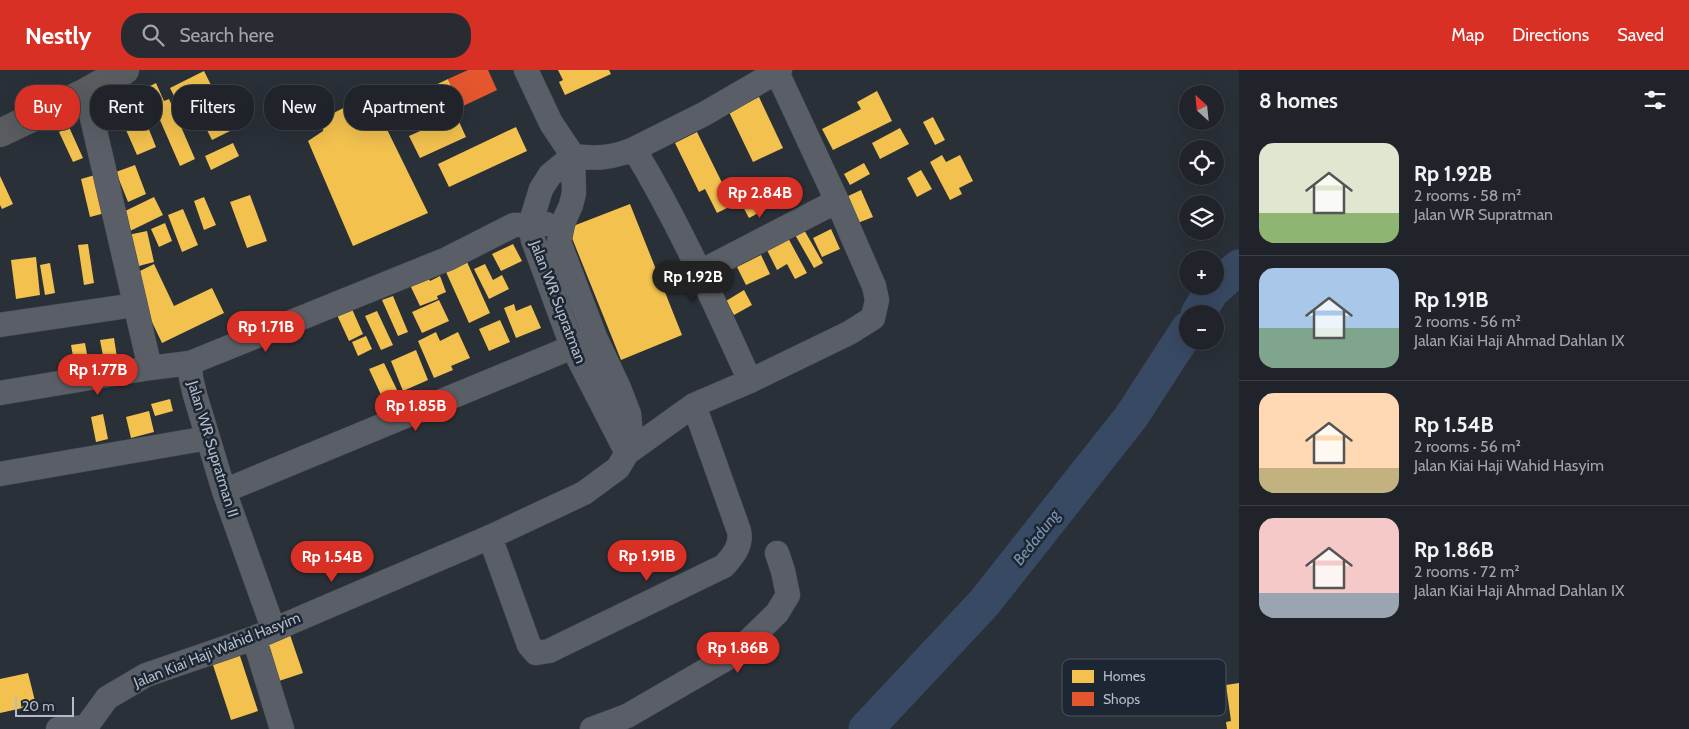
<!DOCTYPE html>
<html lang="en">
<head>
<meta charset="utf-8">
<style>
  body { margin:0; font-family:Cabin,sans-serif; background:#282c32; color:#f1f3f6; height:100vh; display:flex; flex-direction:column; font-size:19px; white-space:nowrap }
  * { box-sizing:border-box; margin:0 }
  p { font-size:16px; color:#a2a4a8 }
  .icon { flex:none; width:28px; height:28px; fill:none; stroke:currentColor; stroke-width:2; stroke-linecap:round; stroke-linejoin:round }
  .map { position:relative; flex:1; overflow:hidden }
  .panel { display:flex; flex-direction:column; background:#20242a; width:450px }
  .panel>* { flex:none }
  .hud { position:absolute; left:15px; top:15px; width:475px; height:45px; display:flex; gap:10px }
  .needle { width:32px; rotate:333deg }
  .fabs { position:absolute; left:1179px; top:15px; display:grid; gap:10px }
  .fabs a { display:grid; place-items:center; width:45px; height:45px; border-radius:50%; background:#20242a; box-shadow:0 5px 20px #0002,0 0 0 1px #3d4147; font-size:25px }
  .scale { position:absolute; left:15px; bottom:12px; width:59px; box-sizing:border-box; padding-left:5px; border:2px solid #b4bcc9; border-top:0; font-size:14px; line-height:18px; white-space:nowrap; color:#b4bcc9; -webkit-text-stroke:4px #1d2633; paint-order:stroke }
  .price { position:absolute; translate:-50% -42px; padding:0 11px; border-radius:18px; background:#d93025; color:#fff; font-size:16px; line-height:32px; filter:drop-shadow(0 1px 2px #0008) }
  .price::after { content:''; position:absolute; left:50%; top:30px; width:15px; height:11px; margin-left:-8px; background:inherit; clip-path:polygon(0 0,100% 0,50% 100%) }
  .price.current { background:#222; color:#fff }
  ul { padding:0; list-style:none }
  li { display:flex; align-items:center; gap:15px; height:125px; padding:0 20px }
  li+li { border-top:1px solid #3d4147 }
  li span { display:grid; place-items:center; flex:none; width:140px; height:100px; border-radius:15px; color:#555 }
  li>.icon { margin-inline-start:auto }
  span .icon { width:60px; height:60px; fill:#fffc; stroke-width:1 }
  li b { font-size:21px }
  h2 { display:flex; justify-content:space-between; align-items:center; height:60px; padding:0 20px; font-size:21px }
  .tag { padding:0 18px; border-radius:20px; background:#20242a; box-shadow:0 5px 20px #0002,0 0 0 1px #3d4147; font-size:18px; line-height:45px }
  .tag.current { background:#d93025; color:#fff }
  header { display:flex; align-items:center; gap:30px; box-sizing:border-box; height:70px; padding:0 25px; background:#d93025; color:#fff }
  header strong { font-size:24px }
  nav { display:flex; gap:28px; margin-inline-start:auto; font-size:18px }
  .search { width:350px; height:45px; background:#282c32; display:flex; align-items:center; gap:12px; box-sizing:border-box; padding:0 18px; border-radius:20px; color:#a2a4a8; font-size:19px }
  main { display:flex; flex:1; min-height:0 }
  .map>svg:first-child { display:block }
</style>
</head>
<body>
<header>
<strong>Nestly</strong>
<div class="search"><svg class="icon" aria-label="search" viewBox="0 0 24 24"><circle cx="10" cy="10" r="6"/><path d="M15 15l6 6"/></svg>Search here</div>
<nav><a>Map</a><a>Directions</a><a>Saved</a></nav>
</header>
<main>
<div class="map">
<svg width="1239" height="659" viewBox="0 0 1239 659">
  <rect width="100%" height="100%" fill="#2a3038"/>
  <path fill="#f2c14e" d="M558 0H609L611 4 565 25 559 12 563 10Z
    M204 1 215 23 181 40 170 18Z
    M448 9 461 37 416 58 404 30Z
    M156 13 164 31 169 29 195 89 180 96 146 18Z
    M877 21 892 51 833 80 822 59 861 39 857 32Z
    M759 27 783 78 753 92 729 42Z
    M215 32 230 61 212 70 197 40Z
    M353 33 362 45 377 39 428 143 353 176 308 71 323 61 324 48Z
    M456 45 466 67 420 88 409 66Z
    M933 47 945 70 935 75 923 52Z
    M146 52 156 77 137 85 126 60Z
    M69 57 83 88 73 92 59 62Z
    M516 57 527 81 449 117 438 94Z
    M900 58 909 74 880 89 872 73Z
    M697 62 733 135 717 143 705 119 699 122 675 73Z
    M233 73 239 86 211 100 205 86Z
    M942 85 946 92 960 85 973 111 959 118 962 124 950 130 930 92Z
    M864 93 870 104 850 115 844 104Z
    M135 95 146 124 128 132 116 102Z
    M921 100 932 119 917 127 907 108Z
    M95 105 105 143 90 147 81 109Z
    M0 106 13 134 2 139 0 135Z
    M753 108 768 138 749 148 733 118Z
    M861 120 873 147 855 154 844 128Z
    M250 125 267 171 247 178 230 132Z
    M154 127 163 145 130 161 121 143Z
    M204 127 216 155 204 160 194 131Z
    M630 134 682 265 621 290 568 158Z
    M183 139 198 175 182 182 168 145Z
    M165 153 172 171 159 177 151 159Z
    M803 158 823 193 814 198 794 163Z
    M831 159 840 179 822 187 813 168Z
    M147 161 154 192 135 197 128 165Z
    M787 166 807 203 795 209 787 194 777 200 766 178Z
    M88 174 94 213 84 215 78 175Z
    M513 174 522 191 501 201 492 184Z
    M761 185 770 204 746 215 737 197Z
    M36 187 40 225 16 229 11 190Z
    M467 192 490 243 469 253 446 202Z
    M50 193 55 223 45 225 40 195Z
    M154 194 174 236 212 218 224 243 162 273 130 206Z
    M485 194 493 210 502 205 509 219 489 229 474 199Z
    M440 206 446 222 437 226 438 229 420 236 410 215 428 207 430 211Z
    M744 220 752 235 734 245 726 231Z
    M393 226 408 262 398 266 382 230Z
    M439 230 449 251 422 263 412 242Z
    M514 234 516 241 531 235 541 258 516 268 504 238Z
    M352 239 363 264 349 271 337 245Z
    M377 241 393 275 381 280 365 246Z
    M500 250 510 272 489 281 479 259Z
    M436 262 440 271 458 262 470 288 451 296 453 300 434 308 418 271Z
    M366 266 372 279 358 286 352 272Z
    M114 268 118 294 105 296 100 270Z
    M85 273 90 301 76 303 71 275Z
    M416 280 428 310 403 321 391 291Z
    M384 293 397 320 382 327 369 299Z
    M170 329 173 341 155 346 151 334Z
    M149 341 154 362 131 368 126 347Z
    M103 344 108 369 96 372 91 347Z
    M290 565 303 603 279 611 267 572Z
    M238 580 258 641 231 650 211 589Z
    M28 603 36 635 0 643V609Z
    M1239 613V659H1227L1226 652 1231 651 1226 615Z"/>
  <path fill="#e4572e" d="M468 0H488L497 20 461 37 448 9Z"/>
  <g fill="none" stroke-linecap="round" stroke-linejoin="round">
    <path stroke="#384963" stroke-width="35" d="M1198 244 1211 222 1239 197
      M866 659 984 533 1131 347 1188 259"/>
    <defs>
      <path id="minor" d="M86 22 150 298
        M634 79C679 153 714 232 750 311L694 335 627 383 572 276 533 170 530 155 541 119 550 105 573 86C597 89 612 88 634 79Z
        M634 79 704 44 780 0
        M700 202 837 131
        M0 255 135 235
        M750 311 849 263 873 248 877 230 874 216 837 131 776 0
        M0 323 150 298 190 293
        M0 404 208 368
        M224 421 587 271
        M490 467 529 575 536 583 549 581 724 496C734 485 742 475 739 461L694 335
        M273 558 224 421 195 325 191 308 190 293 447 189 514 155 546 154
        M254 568 282 659
        M58 659 86 657
        M86 659V657L107 628 146 605 254 568 490 467 584 423 618 398 627 383 631 366 629 344 619 318 595 267 559 172 563 153 571 135 574 123 573 86 551 53 526 0
        M592 659 627 646 736 583 777 543 788 525 783 501 777 483"/>
      <path id="highway" d="M0 63 86 22 125 0"/>
    </defs>
    <use href="#minor" stroke="#484c53" stroke-width="25"/>
    <use href="#highway" stroke="#474c53" stroke-width="29"/>
    <use href="#minor" stroke="#5a5e66" stroke-width="24"/>
    <use href="#highway" stroke="#5a5d60" stroke-width="28"/>
  </g>
  <g text-anchor="middle" stroke-width="5" stroke-linejoin="round" paint-order="stroke">
    <g font-size="15" fill="#b4bcc9" stroke="#1d2633">
      <text transform="translate(558 232) rotate(69)" y="5">Jalan WR Supratman</text>
      <text transform="translate(213 379) rotate(73)" y="5">Jalan WR Supratman II</text>
      <text transform="translate(217 580) rotate(-22)" y="5">Jalan Kiai Haji Wahid Hasyim</text>
    </g>
    <g font-size="16" font-style="italic" fill="#7c92b1" stroke="#1d2633">
      <text transform="translate(1036 467) rotate(-52)" y="6">Bedadung</text>
    </g>
  </g>
  <rect x="1062" y="589" width="164" height="57" rx="8" fill="#1d2633" stroke="#4a5360" stroke-width="1"/>
  <rect x="1072" y="600" width="22" height="13" fill="#f2c14e"/>
  <rect x="1072" y="622" width="22" height="14" fill="#e4572e"/>
  <g font-size="14" fill="#b4bcc9">
    <text x="1103" y="611">Homes</text>
    <text x="1103" y="634">Shops</text>
  </g>
</svg>
<div class="fabs">
<a><svg class="needle" viewBox="-14 -14 28 28"><path d="M0-13l5 13h-10z" fill="#e53935"/><path d="M0 13l5-13h-10z" fill="#a2a4a8"/></svg></a>
<a><svg class="icon" aria-label="locate" viewBox="0 0 24 24"><circle cx="12" cy="12" r="6"/><path d="M12 2v4M12 18v4M2 12h4M18 12h4"/></svg></a>
<a><svg class="icon" aria-label="layers" viewBox="0 0 24 24"><path d="M12 4l9 5-9 5-9-5zM3 14l9 5 9-5"/></svg></a>
<a>+</a>
<a>−</a>
</div>
<div class="scale">20 m</div>
<b class="price" style="left:760px;top:149px">Rp 2.84B</b>
<b class="price current" style="left:693px;top:233px">Rp 1.92B</b>
<b class="price" style="left:266px;top:283px">Rp 1.71B</b>
<b class="price" style="left:98px;top:326px">Rp 1.77B</b>
<b class="price" style="left:416px;top:362px">Rp 1.85B</b>
<b class="price" style="left:647px;top:512px">Rp 1.91B</b>
<b class="price" style="left:332px;top:513px">Rp 1.54B</b>
<b class="price" style="left:738px;top:604px">Rp 1.86B</b>
<div class="hud">
<a class="tag current">Buy</a>
<a class="tag">Rent</a>
<a class="tag">Filters</a>
<a class="tag">New</a>
<a class="tag">Apartment</a>
</div>
</div>
<section class="panel">
<h2>8 homes<svg class="icon" aria-label="filters" viewBox="0 0 24 24"><path d="M4 7h16M4 17h16"/><circle cx="9" cy="7" r="2"/><circle cx="15" cy="17" r="2"/></svg></h2>
<ul>
<li><span style="background:linear-gradient(#dfe7d0 70%,#8fb573 0)"><svg class="icon" aria-label="home" viewBox="0 0 24 24"><path d="M3 11l9-7 9 7M6 9v11h12V9"/></svg></span><div><b>Rp 1.92B</b><p>2 rooms · 58 m²</p><p>Jalan WR Supratman</p></div></li>
<li><span style="background:linear-gradient(#a9c7e8 60%,#7fa58c 0)"><svg class="icon" aria-label="home" viewBox="0 0 24 24"><path d="M3 11l9-7 9 7M6 9v11h12V9"/></svg></span><div><b>Rp 1.91B</b><p>2 rooms · 56 m²</p><p>Jalan Kiai Haji Ahmad Dahlan IX</p></div></li>
<li><span style="background:linear-gradient(#ffd9b3 75%,#c2b280 0)"><svg class="icon" aria-label="home" viewBox="0 0 24 24"><path d="M3 11l9-7 9 7M6 9v11h12V9"/></svg></span><div><b>Rp 1.54B</b><p>2 rooms · 56 m²</p><p>Jalan Kiai Haji Wahid Hasyim</p></div></li>
<li><span style="background:linear-gradient(#f6c9c9 75%,#9aa5b1 0)"><svg class="icon" aria-label="home" viewBox="0 0 24 24"><path d="M3 11l9-7 9 7M6 9v11h12V9"/></svg></span><div><b>Rp 1.86B</b><p>2 rooms · 72 m²</p><p>Jalan Kiai Haji Ahmad Dahlan IX</p></div></li>
</ul>
</section>
</main>
</body>
</html>
